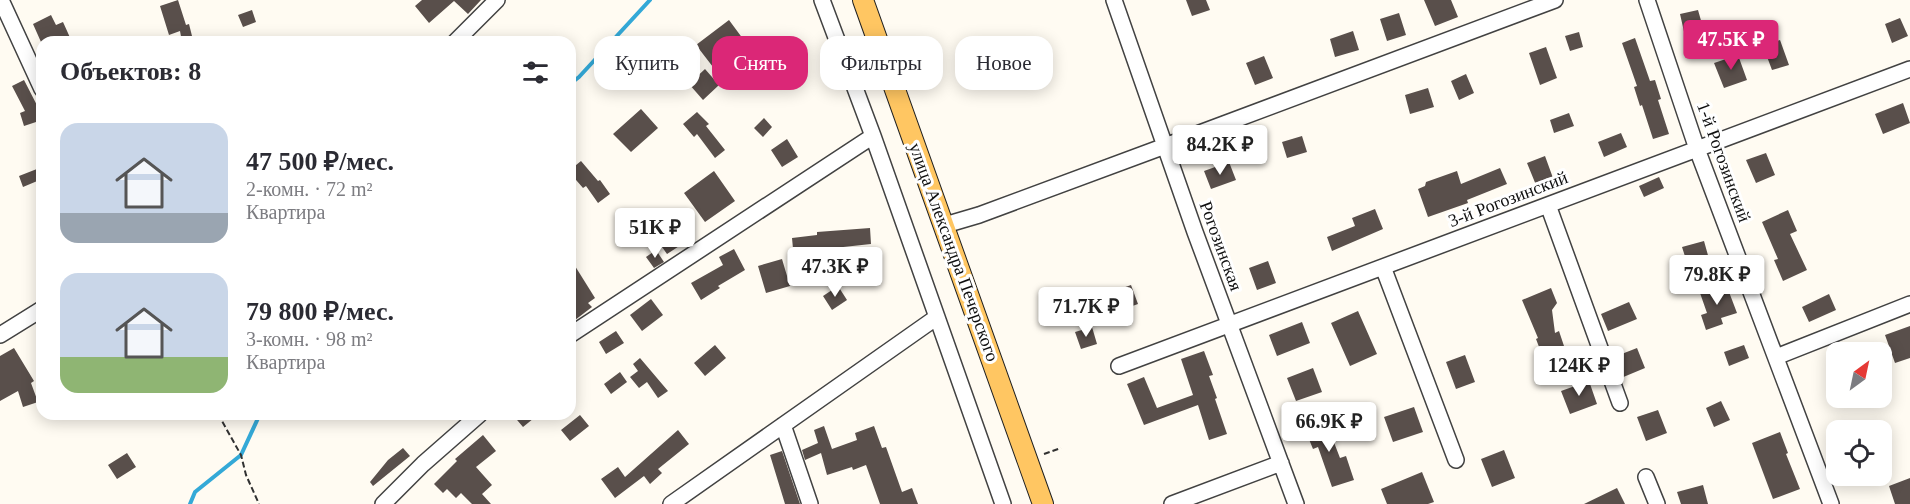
<!DOCTYPE html>
<html lang="ru">
<head>
<meta charset="utf-8">
<style>
  body { margin:0; font-family:"Times New Roman",serif; background:#f2f2f3; color:#2b2b33; height:100vh; display:flex; flex-direction:column; font-size:22px; white-space:nowrap }
  * { box-sizing:border-box; margin:0 }
  p { font-size:20px; color:#7c7c81 }
  .icon { flex:none; width:33px; height:33px; fill:none; stroke:currentColor; stroke-width:2; stroke-linecap:round; stroke-linejoin:round }
  .map { position:relative; flex:1; overflow:hidden }
  .details { position:absolute; left:36px; top:36px; width:540px; height:384px; display:flex; flex-direction:column; background:#fff; border-radius:18px; box-shadow:0 3px 15px #0003 }
  .details>* { flex:none }
  .banner { position:absolute; left:594px; top:36px; width:570px; height:54px; display:flex; gap:12px }
  .needle { width:39px; rotate:33deg }
  .fabs { position:absolute; left:1826px; top:342px; display:grid; gap:12px }
  .fabs a { display:grid; place-items:center; width:66px; height:66px; border-radius:12px; background:#fff; box-shadow:0 3px 15px #0003; font-size:30px }
  .price { position:absolute; translate:-50% -51px; padding:0 14px; border-radius:6px; background:#fff; color:#222; font-size:20px; line-height:39px; filter:drop-shadow(0 2px 3px #0008) }
  .price::after { content:''; position:absolute; left:50%; top:36px; width:18px; height:14px; margin-left:-9px; background:inherit; clip-path:polygon(0 0,100% 0,50% 100%) }
  .price.active { background:#db2777; color:#fff }
  ul { padding:0; list-style:none }
  li { display:flex; align-items:center; gap:18px; height:150px; padding:0 24px }
  li span { display:grid; place-items:center; flex:none; width:168px; height:120px; border-radius:18px; color:#555 }
  li>.icon { margin-inline-start:auto }
  span .icon { width:72px; height:72px; fill:#fffc; stroke-width:1 }
  li b { font-size:26px }
  h2 { display:flex; justify-content:space-between; align-items:center; height:72px; padding:0 24px; font-size:26px }
  .pill { padding:0 21px; border-radius:18px; background:#fff; box-shadow:0 3px 15px #0003; font-size:21px; line-height:54px }
  .pill.active { background:#db2777; color:#fff }
  .map>svg:first-child { display:block }
</style>
</head>
<body>
<div class="map">
<svg width="1910" height="504" viewBox="0 0 1910 504">
  <rect width="100%" height="100%" fill="#fffbf2"/>
  <g fill="none" stroke-linecap="round" stroke-linejoin="round">
    <path stroke="#34a9d7" stroke-width="4" d="M570 84 579 77 650 0
      M190 504 195 492 241 455 260 414"/>
  </g>
  <path fill="#594f4b" d="M178 0 186 25 189 24 193 40 182 42 180 31 169 35 160 6Z
    M422 0H481L468 14 454 1 429 23 415 6Z
    M1186 0H1206L1210 10 1192 16Z
    M1424 0H1451L1458 17 1435 26Z
    M252 10 256 22 243 27 238 15Z
    M1698 10 1704 31 1685 36 1680 14Z
    M1399 13 1406 35 1387 41 1380 19Z
    M51 15 56 25 63 22 72 42H41L33 24Z
    M1900 18 1908 36 1892 43 1885 24Z
    M729 20 746 43 713 67 696 45Z
    M1353 31 1359 50 1335 57 1330 39Z
    M1579 32 1583 47 1570 51 1565 36Z
    M1635 38 1650 81 1655 80 1661 99 1658 100 1669 134 1653 139 1642 105 1640 106 1634 87 1637 86 1622 43Z
    M1780 40 1789 65 1772 70 1763 46Z
    M1546 47 1557 78 1540 85 1529 53Z
    M1738 55 1747 80 1724 88 1714 63Z
    M1264 56 1273 78 1255 85 1246 63Z
    M705 69 719 85 703 100 689 84Z
    M1466 74 1474 93 1459 100 1451 81Z
    M24 80 42 115V120L24 126 20 113 25 111 12 86Z
    M1428 88 1434 107 1410 114 1405 95Z
    M1903 103 1910 123 1883 134 1875 114Z
    M641 109 658 128 631 152 613 134Z
    M697 112 709 124 706 126 725 150 715 158 697 134 694 137 683 124Z
    M1569 113 1574 126 1554 133 1550 120Z
    M764 118 772 127 763 137 754 128Z
    M1621 133 1627 147 1604 157 1598 142Z
    M1302 136 1307 152 1287 158 1282 142Z
    M787 139 798 157 782 167 771 150Z
    M1766 153 1775 175 1756 183 1746 160Z
    M1545 156 1553 178 1536 185 1527 163Z
    M581 161 598 181 600 180 610 194 598 203 586 186 583 188 570 173V170Z
    M1229 162 1236 180 1211 189 1204 171Z
    M42 167V179L23 187 19 176Z
    M1500 168 1507 184 1467 200 1468 203 1428 217 1418 189 1425 186 1426 182 1457 171 1461 184Z
    M714 171 735 201 705 222 684 193Z
    M1659 177 1664 188 1644 197 1639 186Z
    M1375 209 1383 229 1332 251 1327 237 1355 226 1352 218Z
    M1788 210 1797 231 1790 234 1807 270 1783 281 1774 260 1778 259 1762 222Z
    M678 221 690 239 667 254 655 237Z
    M870 228 871 244 834 248 836 265 819 266 818 257 794 259 792 238 817 235V232Z
    M1704 241 1711 266 1690 272 1682 247Z
    M734 249 745 270 718 286 720 288 701 300 691 283 723 265 719 257Z
    M656 250 664 262 654 268 646 257Z
    M570 258 595 298 588 303 592 307 575 320 570 314Z
    M782 259 790 286 766 293 758 266Z
    M1268 261 1276 283 1257 290 1249 268Z
    M1726 284 1737 313 1721 318 1723 324 1706 330 1701 315 1707 313 1700 293Z
    M1131 285 1138 304 1110 314 1103 295Z
    M838 286 847 300 832 310 823 296Z
    M1551 288 1557 303 1552 310 1555 333 1559 331 1566 352 1544 360 1536 339 1538 338 1522 300Z
    M1829 294 1836 310 1809 322 1802 307Z
    M651 299 663 315 642 331 630 315Z
    M1629 302 1637 319 1608 331 1601 314Z
    M1358 311 1377 354 1350 366 1331 323Z
    M1302 322 1310 343 1277 356 1269 335Z
    M1910 326V358L1895 363 1885 335Z
    M1092 327 1097 344 1081 349 1075 332Z
    M616 331 624 343 606 354 599 342Z
    M715 345 726 358 705 376 694 363Z
    M1744 345 1749 358 1729 366 1724 352Z
    M14 348 34 381 31 383 38 402 23 407 18 391 0 401V356Z
    M1637 348 1645 368 1621 378 1614 357Z
    M1204 351 1213 375 1209 376 1217 398 1215 399 1227 434 1209 440 1198 405 1144 425 1127 384 1144 377 1157 408 1193 395 1181 359Z
    M1465 355 1475 382 1456 389 1446 362Z
    M640 358 668 391 658 398 647 382 639 388 630 377 638 371 633 364Z
    M1313 368 1322 392 1296 401 1287 378Z
    M620 372 627 382 611 394 604 384Z
    M1589 381 1597 404 1570 414 1561 391Z
    M1721 401 1730 420 1714 427 1706 408Z
    M1414 407 1423 432 1393 442 1384 417Z
    M1658 410 1667 433 1646 441 1637 417Z
    M512 414H539L523 427Z
    M580 415 589 426 570 441 561 430Z
    M1325 419 1340 458 1346 456 1354 480 1332 487 1318 447 1313 449 1304 427Z
    M824 426 832 449 857 440 855 433 874 426 882 448 886 447 902 492 912 488 918 504H880L866 465 853 470 852 467 827 475 821 453 805 460 802 450 818 443 814 430Z
    M678 430 689 444 658 469 662 473 650 484 644 476 615 498 601 479 618 467 625 477Z
    M1780 432 1788 453 1786 454 1800 489 1773 499 1752 443Z
    M483 435 496 451 476 467 492 485 482 494 491 504H472L461 493 456 498 447 489 443 493 434 484 457 461 455 459Z
    M403 448 410 456 373 486 370 482 388 460Z
    M1504 450 1515 478 1492 487 1481 459Z
    M782 451 800 504H785L770 455Z
    M127 453 136 467 117 479 108 465Z
    M1422 472 1434 502 1428 504H1387L1381 489Z
    M1910 478V504H1895L1889 486Z
    M1703 485 1708 504H1681L1677 492Z
    M1617 488 1625 504H1584Z"/>
  <g fill="none" stroke-linecap="round" stroke-linejoin="round">
    <defs>
      <path id="minor" d="M1 0 42 89
        M822 0 873 136 1003 504
        M1114 0 1195 232 1296 504
        M1647 0 1697 149 1831 504
        M455 42 497 0
        M1548 205 1620 403
        M945 225 979 215 1165 146 1555 0
        M1383 267 1456 460
        M0 335 42 309
        M570 335 873 136
        M1776 357 1910 304
        M1119 366 1910 69
        M783 425 810 504
        M1646 477 1657 504
        M383 504 423 464 480 414
        M671 504 937 317
        M1172 504 1281 463"/>
      <path id="major" d="M863 0 1043 504"/>
    </defs>
    <use href="#minor" stroke="#424242" stroke-width="18"/>
    <use href="#major" stroke="#202020" stroke-width="22"/>
    <path stroke="#313131" stroke-width="2" stroke-dasharray="6 3" stroke-linecap="butt" d="M218 414 241 455 246 475 259 504
      M1044 454 1061 448"/>
    <use href="#minor" stroke="#fff" stroke-width="15"/>
    <use href="#major" stroke="#ffc662" stroke-width="20"/>
  </g>
  <g text-anchor="middle" stroke-width="6" stroke-linejoin="round" paint-order="stroke">
    <g font-size="18" fill="#0f0f0f" stroke="#fff">
      <text transform="translate(1724 162) rotate(70)" y="6">1-й Рогозинский</text>
      <text transform="translate(1508 199) rotate(-21)" y="6">3-й Рогозинский</text>
      <text transform="translate(1221 246) rotate(70)" y="6">Рогозинская</text>
      <text transform="translate(954 252) rotate(70)" y="6">улица Александра Печерского</text>
    </g>
  </g>
</svg>
<div class="fabs">
<a><svg class="needle" viewBox="-14 -14 28 28"><path d="M0-13l5 13h-10z" fill="#e53935"/><path d="M0 13l5-13h-10z" fill="#7c7c81"/></svg></a>
<a><svg class="icon" aria-label="locate" viewBox="0 0 24 24"><circle cx="12" cy="12" r="6"/><path d="M12 2v4M12 18v4M2 12h4M18 12h4"/></svg></a>
</div>
<b class="price active" style="left:1731px;top:71px">47.5K ₽</b>
<b class="price" style="left:1220px;top:176px">84.2K ₽</b>
<b class="price" style="left:655px;top:259px">51K ₽</b>
<b class="price" style="left:835px;top:298px">47.3K ₽</b>
<b class="price" style="left:1717px;top:306px">79.8K ₽</b>
<b class="price" style="left:1086px;top:338px">71.7K ₽</b>
<b class="price" style="left:1579px;top:397px">124K ₽</b>
<b class="price" style="left:1329px;top:453px">66.9K ₽</b>
<div class="banner">
<a class="pill">Купить</a>
<a class="pill active">Снять</a>
<a class="pill">Фильтры</a>
<a class="pill">Новое</a>
</div>
<section class="details">
<h2>Объектов: 8<svg class="icon" aria-label="filters" viewBox="0 0 24 24"><path d="M4 7h16M4 17h16"/><circle cx="9" cy="7" r="2"/><circle cx="15" cy="17" r="2"/></svg></h2>
<ul>
<li><span style="background:linear-gradient(#c9d6e8 75%,#9aa5b1 0)"><svg class="icon" aria-label="home" viewBox="0 0 24 24"><path d="M3 11l9-7 9 7M6 9v11h12V9"/></svg></span><div><b>47 500 ₽/мес.</b><p>2-комн. · 72 m²</p><p>Квартира</p></div></li>
<li><span style="background:linear-gradient(#c9d6e8 70%,#8fb573 0)"><svg class="icon" aria-label="home" viewBox="0 0 24 24"><path d="M3 11l9-7 9 7M6 9v11h12V9"/></svg></span><div><b>79 800 ₽/мес.</b><p>3-комн. · 98 m²</p><p>Квартира</p></div></li>
</ul>
</section>
</div>
</body>
</html>
